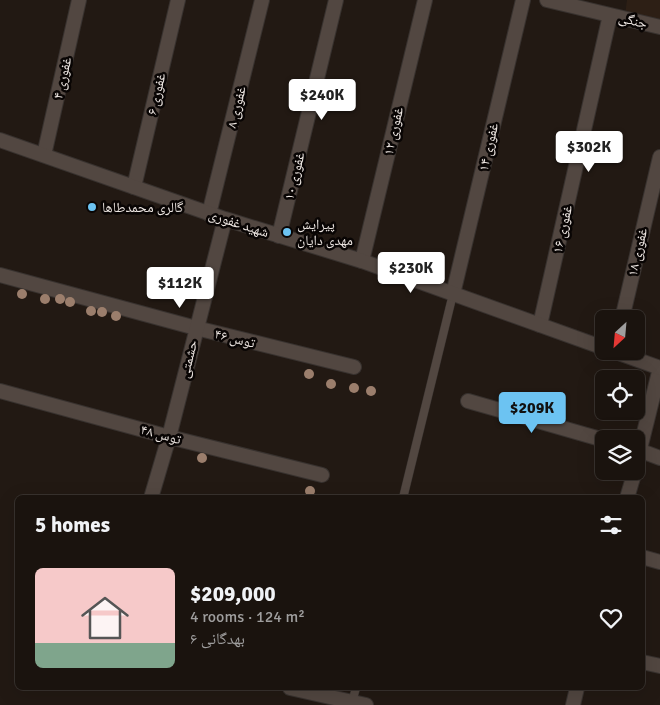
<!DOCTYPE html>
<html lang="en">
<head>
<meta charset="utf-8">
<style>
  body { margin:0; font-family:Signika,"Noto Naskh Arabic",sans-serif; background:#231c17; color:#f1f3f6; height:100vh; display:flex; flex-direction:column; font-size:19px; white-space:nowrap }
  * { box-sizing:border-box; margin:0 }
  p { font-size:16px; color:#9f9e9e }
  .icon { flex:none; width:28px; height:28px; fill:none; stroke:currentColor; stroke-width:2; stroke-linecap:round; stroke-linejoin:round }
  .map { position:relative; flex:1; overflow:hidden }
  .sheet { position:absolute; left:15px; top:495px; width:630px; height:195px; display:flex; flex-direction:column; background:#1a130e; border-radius:8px; box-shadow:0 5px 20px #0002,0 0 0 1px #38322e }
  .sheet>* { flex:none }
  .needle { width:32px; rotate:206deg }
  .controls { position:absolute; left:595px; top:310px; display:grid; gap:10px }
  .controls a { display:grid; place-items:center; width:50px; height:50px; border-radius:8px; background:#1a130e; box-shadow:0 5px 20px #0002,0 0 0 1px #38322e; font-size:25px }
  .price { position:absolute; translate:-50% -42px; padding:0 11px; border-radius:5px; background:#fff; color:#222; font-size:16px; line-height:32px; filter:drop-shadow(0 1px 2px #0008) }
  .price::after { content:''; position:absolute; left:50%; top:30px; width:15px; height:11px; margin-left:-8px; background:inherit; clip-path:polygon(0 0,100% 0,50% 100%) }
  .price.selected { background:#6cc3f2; color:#111 }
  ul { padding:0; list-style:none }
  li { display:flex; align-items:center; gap:15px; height:125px; padding:0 20px }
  li span { display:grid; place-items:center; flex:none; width:140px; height:100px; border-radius:8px; color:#555 }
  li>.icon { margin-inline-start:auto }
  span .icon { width:60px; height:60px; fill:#fffc; stroke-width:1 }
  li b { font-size:21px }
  h2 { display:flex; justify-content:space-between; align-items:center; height:60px; padding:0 20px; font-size:21px }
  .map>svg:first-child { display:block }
</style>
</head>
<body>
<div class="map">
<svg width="660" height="705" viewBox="0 0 660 705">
  <rect width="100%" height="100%" fill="#221913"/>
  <path fill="#2d1f15" d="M627 0H660V23L625 15Z"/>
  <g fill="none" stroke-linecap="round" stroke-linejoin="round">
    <defs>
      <path id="service" d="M403 498 453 294
        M352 702 356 688"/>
      <path id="minor" d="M547 0 660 27
        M44 155 79 0
        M134 187 178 0
        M209 214 262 0
        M279 236 336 0
        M362 261 425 0
        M0 275 196 328 354 367
        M453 294 523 0
        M622 319 660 157
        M540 325 610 15
        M0 391 169 437 322 475
        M468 401 604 440
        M636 449 660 458
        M636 465 660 368
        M627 498 635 471
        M642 557 660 562
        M642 662 660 666
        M573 705 577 688"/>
      <path id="tertiary" d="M0 140 225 219 362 261 604 348
        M613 351 660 368
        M151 498 169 437 225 219
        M290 688 366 705"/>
    </defs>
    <use href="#service" stroke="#38322f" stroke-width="9"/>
    <use href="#minor" stroke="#38322f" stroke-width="16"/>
    <use href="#tertiary" stroke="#38322f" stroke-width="16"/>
    <use href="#service" stroke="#524741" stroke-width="8"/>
    <use href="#minor" stroke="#524741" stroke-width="14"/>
    <use href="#tertiary" stroke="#524741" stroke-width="14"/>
  </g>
  <g fill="#9b7e6c">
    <circle cx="22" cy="294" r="5"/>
    <circle cx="45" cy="299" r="5"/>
    <circle cx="60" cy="299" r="5"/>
    <circle cx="70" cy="302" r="5"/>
    <circle cx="91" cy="311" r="5"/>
    <circle cx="102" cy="312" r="5"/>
    <circle cx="116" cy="316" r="5"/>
    <circle cx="309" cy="374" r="5"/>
    <circle cx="331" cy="384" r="5"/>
    <circle cx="354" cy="388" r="5"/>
    <circle cx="371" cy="391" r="5"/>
    <circle cx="202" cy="458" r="5"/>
    <circle cx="310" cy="491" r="5"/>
  </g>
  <g fill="#6cc3f2" stroke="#090504" stroke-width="2">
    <circle cx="92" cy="207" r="5"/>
    <circle cx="287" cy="232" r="5"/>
  </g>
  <g text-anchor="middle" stroke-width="5" stroke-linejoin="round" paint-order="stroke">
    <g font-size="14" fill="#ece5e1" stroke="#090504">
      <text transform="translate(633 20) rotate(13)" y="5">جنگی</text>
      <text transform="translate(62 78) rotate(-77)" y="5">غفوری ۴</text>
      <text transform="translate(156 94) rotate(-77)" y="5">غفوری ۶</text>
      <text transform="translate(236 107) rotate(-76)" y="5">غفوری ۸</text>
      <text transform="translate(393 131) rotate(-77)" y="5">غفوری ۱۲</text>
      <text transform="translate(488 147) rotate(-77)" y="5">غفوری ۱۴</text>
      <text transform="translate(294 176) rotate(-76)" y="5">غفوری ۱۰</text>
      <text transform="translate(239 223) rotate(18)" y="5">شهید غفوری</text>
      <text transform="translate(562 229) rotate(-77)" y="5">غفوری ۱۶</text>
      <text transform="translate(637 252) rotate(-77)" y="5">غفوری ۱۸</text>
      <text transform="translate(235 338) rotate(14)" y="5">توس ۴۶</text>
      <text transform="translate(188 359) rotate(-76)" y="5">حشمتی</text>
      <text transform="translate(161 434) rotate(15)" y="5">توس ۴۸</text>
    </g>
    <g font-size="14" fill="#ece5e1" stroke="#090504" text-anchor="start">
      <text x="102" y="212">گالری محمدطاها</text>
      <text x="297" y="229">پیرایش<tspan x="297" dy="16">مهدی دایان</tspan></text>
    </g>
  </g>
</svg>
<div class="controls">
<a><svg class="needle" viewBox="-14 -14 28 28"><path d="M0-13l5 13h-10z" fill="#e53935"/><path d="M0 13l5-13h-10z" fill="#9f9e9e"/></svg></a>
<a><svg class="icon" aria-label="locate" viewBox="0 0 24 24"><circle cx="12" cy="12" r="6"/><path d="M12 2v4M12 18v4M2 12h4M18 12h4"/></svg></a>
<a><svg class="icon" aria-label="layers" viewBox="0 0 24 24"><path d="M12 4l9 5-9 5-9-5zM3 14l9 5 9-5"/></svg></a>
</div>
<b class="price" style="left:322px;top:121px">$240K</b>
<b class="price" style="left:589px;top:173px">$302K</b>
<b class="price" style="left:411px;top:294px">$230K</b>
<b class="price" style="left:180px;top:309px">$112K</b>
<b class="price selected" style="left:532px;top:434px">$209K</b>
<section class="sheet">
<h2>5 homes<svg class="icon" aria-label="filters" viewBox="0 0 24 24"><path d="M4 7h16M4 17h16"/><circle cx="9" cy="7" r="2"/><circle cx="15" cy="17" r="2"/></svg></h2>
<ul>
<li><span style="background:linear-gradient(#f6c9c9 75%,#7fa58c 0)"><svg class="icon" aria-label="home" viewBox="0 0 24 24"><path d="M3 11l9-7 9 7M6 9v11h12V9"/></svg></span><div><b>$209,000</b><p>4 rooms · 124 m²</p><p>بهدگانی ۶</p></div><svg class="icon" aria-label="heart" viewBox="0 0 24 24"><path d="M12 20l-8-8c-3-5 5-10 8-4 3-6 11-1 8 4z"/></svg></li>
</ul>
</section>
</div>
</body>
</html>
